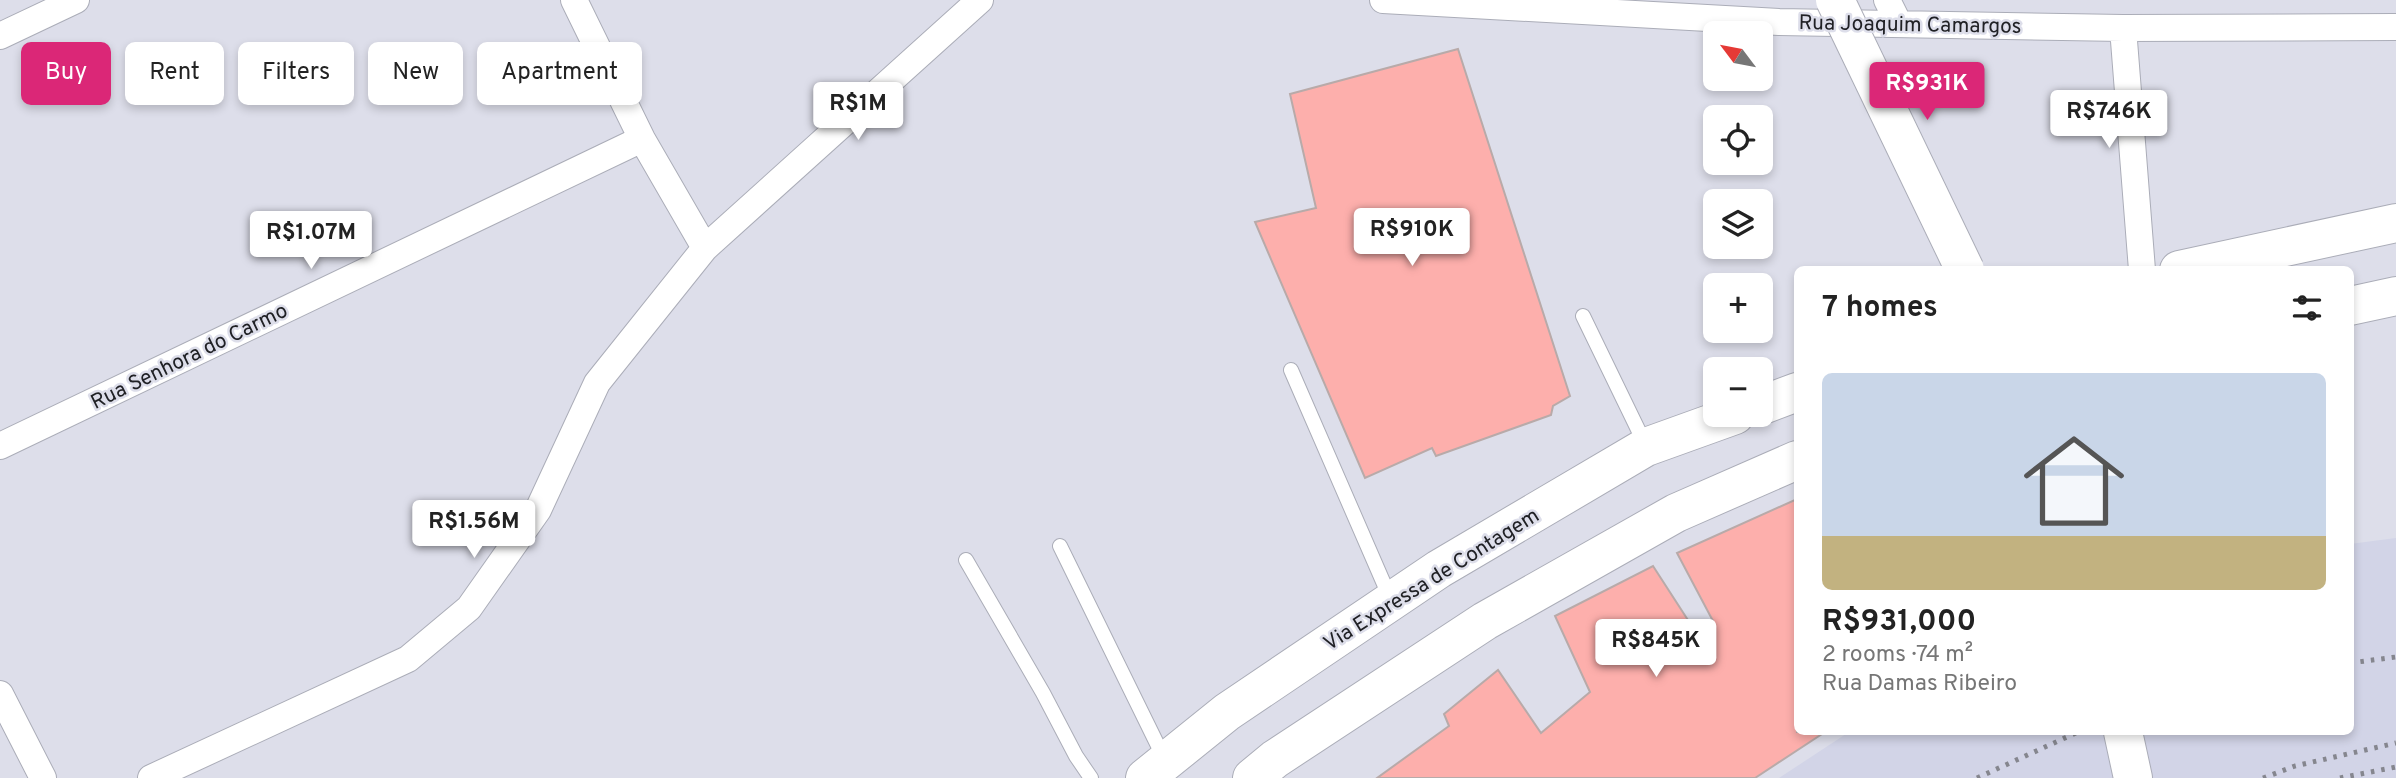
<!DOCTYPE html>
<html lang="en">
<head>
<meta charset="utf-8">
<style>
  body { margin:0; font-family:Overpass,sans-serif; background:#f6f6f6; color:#222; height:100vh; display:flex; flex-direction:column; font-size:26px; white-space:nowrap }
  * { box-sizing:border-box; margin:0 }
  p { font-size:23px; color:#767676 }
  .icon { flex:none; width:38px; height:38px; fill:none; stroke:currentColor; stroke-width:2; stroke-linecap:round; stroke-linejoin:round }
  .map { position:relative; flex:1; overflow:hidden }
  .details { position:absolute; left:1794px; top:266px; width:560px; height:469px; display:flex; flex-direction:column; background:#fff; border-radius:10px; box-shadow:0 4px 10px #0003 }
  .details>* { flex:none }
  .guide { position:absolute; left:21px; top:42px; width:665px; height:63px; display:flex; gap:14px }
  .needle { width:46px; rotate:302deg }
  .controls { position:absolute; left:1703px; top:21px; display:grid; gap:14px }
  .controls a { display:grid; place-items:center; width:70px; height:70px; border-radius:10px; background:#fff; box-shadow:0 4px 10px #0003; font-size:35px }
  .price { position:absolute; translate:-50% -60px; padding:0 16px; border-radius:7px; background:#fff; color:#222; font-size:23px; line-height:46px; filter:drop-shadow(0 2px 4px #0008) }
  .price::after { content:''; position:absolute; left:50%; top:42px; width:21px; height:16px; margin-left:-10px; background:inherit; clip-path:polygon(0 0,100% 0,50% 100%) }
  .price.current { background:#db2777; color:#fff }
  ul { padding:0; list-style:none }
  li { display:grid; align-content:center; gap:14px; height:371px; padding:0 28px }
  li span { display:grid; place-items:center; height:217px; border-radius:10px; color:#555 }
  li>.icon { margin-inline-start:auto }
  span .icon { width:126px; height:126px; fill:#fffc; stroke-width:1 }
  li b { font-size:30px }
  h2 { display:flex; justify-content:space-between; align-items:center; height:84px; padding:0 28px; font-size:30px }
  .pill { padding:0 24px; border-radius:10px; background:#fff; box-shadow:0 4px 10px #0003; font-size:24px; line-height:63px }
  .pill.current { background:#db2777; color:#fff }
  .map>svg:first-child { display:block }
</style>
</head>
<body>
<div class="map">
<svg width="2396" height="778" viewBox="0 0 2396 778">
  <rect width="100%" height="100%" fill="#dddeea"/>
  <path fill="#d2d4e7" d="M2396 538V778H1779L1849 732H2350V544Z"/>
  <path fill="#fdafac" stroke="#b8aaa9" stroke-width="2" d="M1458 49 1570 396 1553 406 1551 415 1436 456 1432 448 1365 478 1255 222 1316 208 1290 94Z
    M1797 499V732H1825L1755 778H1377L1449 726 1444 714 1498 670 1541 733 1590 692 1555 616 1653 566 1697 634 1713 621 1677 553Z"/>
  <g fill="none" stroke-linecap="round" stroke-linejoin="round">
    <defs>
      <path id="lane" d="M1583 316 1646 446
        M1291 370 1391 600
        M1060 546 1165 760
        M966 560 1043 693 1076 756 1091 778"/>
      <path id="street" d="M574 0 642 139 705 248
        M1383 0 1779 22 2123 28 2396 27
        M1887 0 1899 24
        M2123 28 2142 270
        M0 36 76 0
        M0 446 642 139
        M0 694 43 778
        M151 778 408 659 469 608 538 510 597 383 705 248 980 0"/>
      <path id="secondary" d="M2123 732 2133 778"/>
      <path id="highway" d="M2179 270 2396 223
        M2350 306 2396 296
        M1760 406 1797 392
        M1145 778 1227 712 1439 569 1646 447 1735 415
        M1252 778 1275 759 1485 621 1676 513 1797 460"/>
    </defs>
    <use href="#lane" stroke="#abadb8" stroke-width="16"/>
    <use href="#street" stroke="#abadb8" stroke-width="28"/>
    <use href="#secondary" stroke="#abadb8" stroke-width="40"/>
    <use href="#highway" stroke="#abadb8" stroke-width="40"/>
    <use href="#lane" stroke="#fff" stroke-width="14"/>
    <use href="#street" stroke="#fff" stroke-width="26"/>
    <use href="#secondary" stroke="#fff" stroke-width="38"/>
    <use href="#highway" stroke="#fff" stroke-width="38"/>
    <path stroke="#85868e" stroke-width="5" stroke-dasharray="3.5 7" stroke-linecap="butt" d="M2350 663 2396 657
      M1977 778 2078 732
      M2263 778 2295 766 2396 743
      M2340 778 2396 767"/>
    <defs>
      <path id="secondary-bridge" d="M1835 0 1965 270"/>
    </defs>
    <use href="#secondary-bridge" stroke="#abadb8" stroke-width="40" stroke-linecap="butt"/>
    <use href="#secondary-bridge" stroke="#fff" stroke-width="38"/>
  </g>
  <g text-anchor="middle" stroke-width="5" stroke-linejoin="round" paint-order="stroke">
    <g font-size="21" fill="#202125" stroke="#dddeea">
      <text transform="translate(1910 24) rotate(1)" y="7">Rua Joaquim Camargos</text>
      <text transform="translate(189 356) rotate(-26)" y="7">Rua Senhora do Carmo</text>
      <text transform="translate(1431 579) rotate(-32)" y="7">Via Expressa de Contagem</text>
    </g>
  </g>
</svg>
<div class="controls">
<a><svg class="needle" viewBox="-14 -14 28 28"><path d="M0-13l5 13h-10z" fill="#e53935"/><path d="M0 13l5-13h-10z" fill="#767676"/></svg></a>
<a><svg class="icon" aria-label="locate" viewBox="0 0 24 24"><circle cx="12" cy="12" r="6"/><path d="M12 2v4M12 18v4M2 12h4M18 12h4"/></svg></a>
<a><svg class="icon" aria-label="layers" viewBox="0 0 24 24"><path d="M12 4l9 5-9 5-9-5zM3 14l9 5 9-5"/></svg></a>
<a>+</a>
<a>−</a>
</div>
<b class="price current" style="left:1927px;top:122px">R$931K</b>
<b class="price" style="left:858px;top:142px">R$1M</b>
<b class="price" style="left:2109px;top:150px">R$746K</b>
<b class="price" style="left:1412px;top:268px">R$910K</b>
<b class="price" style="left:311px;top:271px">R$1.07M</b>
<b class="price" style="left:474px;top:560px">R$1.56M</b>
<b class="price" style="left:1656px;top:679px">R$845K</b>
<div class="guide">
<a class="pill current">Buy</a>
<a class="pill">Rent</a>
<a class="pill">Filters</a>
<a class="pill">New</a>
<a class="pill">Apartment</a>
</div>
<section class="details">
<h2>7 homes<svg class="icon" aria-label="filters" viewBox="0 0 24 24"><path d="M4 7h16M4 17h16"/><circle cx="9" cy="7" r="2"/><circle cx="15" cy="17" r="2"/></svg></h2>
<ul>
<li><span style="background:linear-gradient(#c9d6e8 75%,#c2b280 0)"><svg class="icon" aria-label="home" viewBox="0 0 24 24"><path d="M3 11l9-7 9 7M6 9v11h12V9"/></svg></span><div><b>R$931,000</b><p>2 rooms · 74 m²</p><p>Rua Damas Ribeiro</p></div></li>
</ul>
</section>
</div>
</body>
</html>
